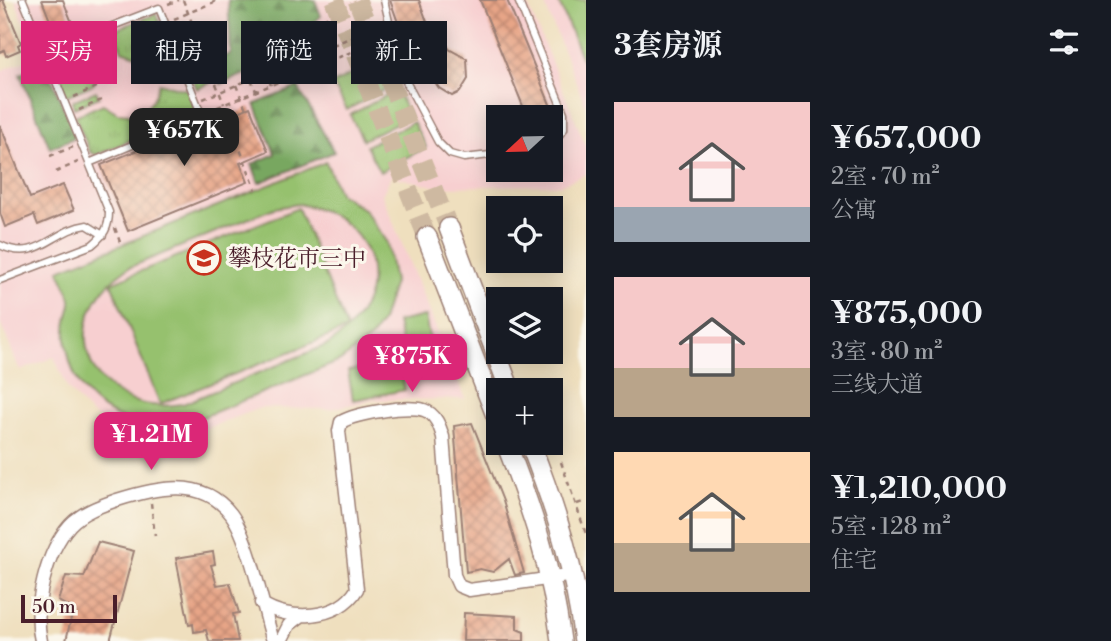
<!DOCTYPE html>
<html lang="zh">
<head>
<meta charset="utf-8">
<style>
  body { margin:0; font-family:"Libre Bodoni","Noto Serif SC",serif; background:#20242c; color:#f1f3f6; height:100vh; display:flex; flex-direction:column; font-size:26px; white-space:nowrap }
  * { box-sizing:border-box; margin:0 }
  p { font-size:23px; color:#9ea1a6 }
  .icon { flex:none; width:38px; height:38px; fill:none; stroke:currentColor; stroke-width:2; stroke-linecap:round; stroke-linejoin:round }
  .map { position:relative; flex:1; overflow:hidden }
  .details { display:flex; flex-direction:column; background:#171b24; width:525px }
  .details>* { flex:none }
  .guide { position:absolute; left:21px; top:21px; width:458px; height:63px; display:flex; gap:14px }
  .needle { width:46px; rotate:248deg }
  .tools { position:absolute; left:486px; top:105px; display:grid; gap:14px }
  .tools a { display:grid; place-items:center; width:77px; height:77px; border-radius:0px; background:#171b24; box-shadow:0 4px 18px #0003; font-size:35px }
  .scale { position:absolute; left:21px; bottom:18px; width:96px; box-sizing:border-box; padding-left:7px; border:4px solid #4a1f2b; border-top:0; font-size:19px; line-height:24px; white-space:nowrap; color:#4a1f2b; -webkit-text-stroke:5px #fbf7ec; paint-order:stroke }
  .price { position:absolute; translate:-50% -60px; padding:0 16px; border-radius:14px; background:#db2777; color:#fff; font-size:23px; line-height:46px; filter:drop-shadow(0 2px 4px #0008) }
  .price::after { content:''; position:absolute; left:50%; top:42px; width:21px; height:16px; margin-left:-10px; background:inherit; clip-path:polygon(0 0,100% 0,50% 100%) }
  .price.on { background:#222; color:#fff }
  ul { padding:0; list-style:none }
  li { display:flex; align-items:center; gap:21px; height:175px; padding:0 28px }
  li span { display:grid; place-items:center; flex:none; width:196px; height:140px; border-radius:0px; color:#555 }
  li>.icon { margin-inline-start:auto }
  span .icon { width:84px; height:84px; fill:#fffc; stroke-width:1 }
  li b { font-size:30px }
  h2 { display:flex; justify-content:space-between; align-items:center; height:84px; padding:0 28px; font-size:30px }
  .pill { padding:0 24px; border-radius:0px; background:#171b24; box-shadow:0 4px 18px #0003; font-size:24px; line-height:63px }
  .pill.on { background:#db2777; color:#fff }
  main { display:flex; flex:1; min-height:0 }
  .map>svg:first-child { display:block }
</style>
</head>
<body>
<main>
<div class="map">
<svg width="586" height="641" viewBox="0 0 586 641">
  <defs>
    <pattern id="grass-tufts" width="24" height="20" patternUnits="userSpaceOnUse" patternTransform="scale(1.75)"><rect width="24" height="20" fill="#96c16e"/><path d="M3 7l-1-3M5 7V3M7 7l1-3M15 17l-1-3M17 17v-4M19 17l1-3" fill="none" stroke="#83a55f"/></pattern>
    <pattern id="forest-firs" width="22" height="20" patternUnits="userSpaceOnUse" patternTransform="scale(1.75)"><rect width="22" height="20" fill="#78a761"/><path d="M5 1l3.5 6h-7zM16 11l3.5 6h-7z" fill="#648750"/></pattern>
    <pattern id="building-cross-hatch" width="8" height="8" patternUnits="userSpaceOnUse" patternTransform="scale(1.75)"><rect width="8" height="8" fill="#e7a587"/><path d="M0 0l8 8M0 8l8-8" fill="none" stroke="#bd866f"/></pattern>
  </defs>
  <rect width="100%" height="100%" fill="#fbf7ec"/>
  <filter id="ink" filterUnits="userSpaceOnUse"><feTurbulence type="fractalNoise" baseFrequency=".0143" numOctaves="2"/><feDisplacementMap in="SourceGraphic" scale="14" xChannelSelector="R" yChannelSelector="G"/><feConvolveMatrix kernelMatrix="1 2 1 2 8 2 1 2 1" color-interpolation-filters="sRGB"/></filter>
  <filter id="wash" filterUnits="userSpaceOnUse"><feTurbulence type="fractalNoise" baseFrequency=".00686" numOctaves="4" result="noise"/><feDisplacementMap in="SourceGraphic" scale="28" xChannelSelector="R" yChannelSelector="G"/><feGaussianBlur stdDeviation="1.57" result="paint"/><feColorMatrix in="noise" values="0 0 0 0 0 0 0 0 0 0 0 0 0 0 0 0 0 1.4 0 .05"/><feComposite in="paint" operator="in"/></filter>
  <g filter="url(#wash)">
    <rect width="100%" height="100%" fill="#efdfbe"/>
    <path fill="#f7cfd0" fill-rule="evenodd" d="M15 0H526L586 146V174L560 185 437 187 391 176 382 195 465 399 375 400 329 409 260 408 195 433 158 439 121 432 91 414 68 389 54 357 20 371 0 322V71L37 56ZM499 117H551V170H499Z
      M543 0H586V107Z"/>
    <path fill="url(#grass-tufts)" stroke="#70704c" stroke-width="2" d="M156 14 164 33 148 59 122 50 114 30Z
      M185 22 210 83 197 89 172 27Z
      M96 36 105 58 98 67 94 84 66 96 51 59 53 54Z
      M159 83 188 90 197 113 156 130 147 107 153 99Z
      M96 91 99 97 74 108 72 101Z
      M103 104 118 113 129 114 138 137 96 155 90 152 75 116Z"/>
    <path fill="url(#forest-firs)" stroke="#616346" stroke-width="2" d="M228 0H315L321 16 267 65 221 84 212 62 231 54Z
      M45 63 76 137 50 148 20 74Z
      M298 87 334 152 259 183 252 164 275 154 255 104Z"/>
    <path fill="#96c16e" stroke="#70704c" stroke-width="2" fill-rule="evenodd" d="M558 0H586V69Z
      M380 59 393 85 347 110 333 84Z
      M396 90 410 116 363 140 350 115Z
      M413 122 426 147 380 172 366 146Z
      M326 162 339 193 365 210 387 243 394 282 382 321 371 338 340 361 188 423C135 434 79 412 68 353 65 341 65 328 68 316 69 311 72 305 71 300 69 290 62 279 59 270ZM299 204C379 218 398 298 329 344L183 404C89 420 49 320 128 268L274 208Z
      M298 208 347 329 160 404 111 283Z
      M425 316 435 368 407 374 397 322Z
      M399 361 405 390 353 400 348 371Z"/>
    <g id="blocks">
      <path fill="url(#building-cross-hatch)" d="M0 0H3L21 43 18 45 20 50 6 56 4 50 0 52Z
        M42 0H63L76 33 58 41Z
        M390 0H419L430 30 438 26 449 49 467 59 468 79 460 92 452 96 439 88 409 44 406 45Z
        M480 0H507L554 114 546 117H498L523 106Z
        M250 107 268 151 240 163 248 182 128 231 101 165 221 116 222 119Z
        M0 125 30 198 63 185 74 210 38 225 34 215 5 227 0 213Z
        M472 423 503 501 524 573 515 575 509 559 493 572 480 569 466 572 454 426Z
        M98 542 134 551 110 641H66L73 609 58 601 66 576 84 577Z
        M213 552 215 564 211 565 217 585 230 583 239 613 233 614 238 641H209L206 630 194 632 193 624 189 625 176 558Z
        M464 613 517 616V629L524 632V641H463Z"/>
    </g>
  </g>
  <g filter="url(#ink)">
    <use href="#blocks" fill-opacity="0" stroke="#9c7f74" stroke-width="2"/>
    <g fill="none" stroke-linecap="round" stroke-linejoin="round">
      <path stroke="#ceb9a1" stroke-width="19" stroke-dasharray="19 10" stroke-linecap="butt" d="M334 0 427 237
        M357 0 449 228"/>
      <defs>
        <path id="lane" d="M384 0 400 70 438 142 450 154 464 158 499 154
          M518 0 564 113V129L551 145
          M45 52 159 8 202 116 89 163
          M0 245C38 264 53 229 87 225L103 235
          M0 280 92 245C104 235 109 228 109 212L23 0"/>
        <path id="street" d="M261 603C288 622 339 620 357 589L339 431 341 422C357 413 406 405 424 410 436 414 440 427 443 437L454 575 459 586 469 590 574 575
          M41 641C33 606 46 552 70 525 82 512 100 506 117 500 155 488 202 476 231 514 250 540 263 608 273 641
          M281 641 289 625 301 616"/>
        <path id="primary" d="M449 228 510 390
          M427 237 499 423
          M506 443C532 510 552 569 561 641
          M530 443C556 510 575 569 584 641"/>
      </defs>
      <use href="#lane" stroke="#9c7f74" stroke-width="9"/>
      <use href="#street" stroke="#9c7f74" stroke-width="15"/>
      <use href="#primary" stroke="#9c7f74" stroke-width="22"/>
      <path stroke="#9c7f74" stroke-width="2.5" stroke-dasharray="5 5" stroke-linecap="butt" d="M183 0 224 104
        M168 4 179 0
        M174 19 219 0
        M314 53 319 65
        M299 59 303 72
        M266 73 271 85
        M287 78 279 59 329 15
        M251 79 256 91
        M236 85 246 109
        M74 97 99 86
        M203 99 381 25
        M79 110 104 99
        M208 111 383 39
        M211 114 224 108 256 190
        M50 156 73 147
        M56 172 78 162
        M115 228 121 245
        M561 462 586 534
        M151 503 155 536
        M577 504 586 501"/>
      <use href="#lane" stroke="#fff" stroke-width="6"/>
      <use href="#street" stroke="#fff" stroke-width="12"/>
      <use href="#primary" stroke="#fff" stroke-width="19"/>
    </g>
  </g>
  <defs>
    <symbol id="school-ring" viewBox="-11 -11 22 22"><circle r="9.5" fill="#fbf7ec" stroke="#c8321e" stroke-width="1.5"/><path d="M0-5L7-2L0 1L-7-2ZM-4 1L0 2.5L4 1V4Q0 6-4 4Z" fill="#c8321e"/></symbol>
  </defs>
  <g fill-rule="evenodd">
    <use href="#school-ring" x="185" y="239" width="38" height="38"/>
  </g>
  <g text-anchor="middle" stroke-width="6" stroke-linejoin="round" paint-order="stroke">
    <g font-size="23" fill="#4a1f2b" stroke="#fbf7ec" text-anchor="start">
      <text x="228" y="266">攀枝花市三中</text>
    </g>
  </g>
</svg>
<div class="tools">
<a><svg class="needle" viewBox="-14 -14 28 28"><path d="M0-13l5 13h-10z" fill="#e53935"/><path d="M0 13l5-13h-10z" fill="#9ea1a6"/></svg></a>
<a><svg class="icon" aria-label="locate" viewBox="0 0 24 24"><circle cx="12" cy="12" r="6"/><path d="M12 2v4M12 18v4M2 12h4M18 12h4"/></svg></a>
<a><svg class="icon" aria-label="layers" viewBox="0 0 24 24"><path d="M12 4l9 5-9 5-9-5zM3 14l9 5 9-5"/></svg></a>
<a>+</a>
</div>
<div class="scale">50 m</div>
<b class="price on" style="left:184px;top:168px">¥657K</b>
<b class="price" style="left:412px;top:394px">¥875K</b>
<b class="price" style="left:151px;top:472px">¥1.21M</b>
<div class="guide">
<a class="pill on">买房</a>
<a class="pill">租房</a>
<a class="pill">筛选</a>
<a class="pill">新上</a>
</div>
</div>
<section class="details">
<h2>3套房源<svg class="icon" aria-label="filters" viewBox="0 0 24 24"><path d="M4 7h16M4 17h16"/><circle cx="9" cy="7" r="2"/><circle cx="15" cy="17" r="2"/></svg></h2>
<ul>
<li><span style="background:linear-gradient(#f6c9c9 75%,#9aa5b1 0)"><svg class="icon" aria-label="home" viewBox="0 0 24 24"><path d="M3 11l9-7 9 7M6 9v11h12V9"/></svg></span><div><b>¥657,000</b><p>2室 · 70 m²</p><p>公寓</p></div></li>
<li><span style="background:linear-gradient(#f6c9c9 65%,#b9a48a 0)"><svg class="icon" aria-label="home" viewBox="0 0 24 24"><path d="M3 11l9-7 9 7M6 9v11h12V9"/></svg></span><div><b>¥875,000</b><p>3室 · 80 m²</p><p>三线大道</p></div></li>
<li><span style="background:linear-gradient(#ffd9b3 65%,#b9a48a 0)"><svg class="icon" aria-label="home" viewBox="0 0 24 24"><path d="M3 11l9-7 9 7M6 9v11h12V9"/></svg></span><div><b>¥1,210,000</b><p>5室 · 128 m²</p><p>住宅</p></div></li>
</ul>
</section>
</main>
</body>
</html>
